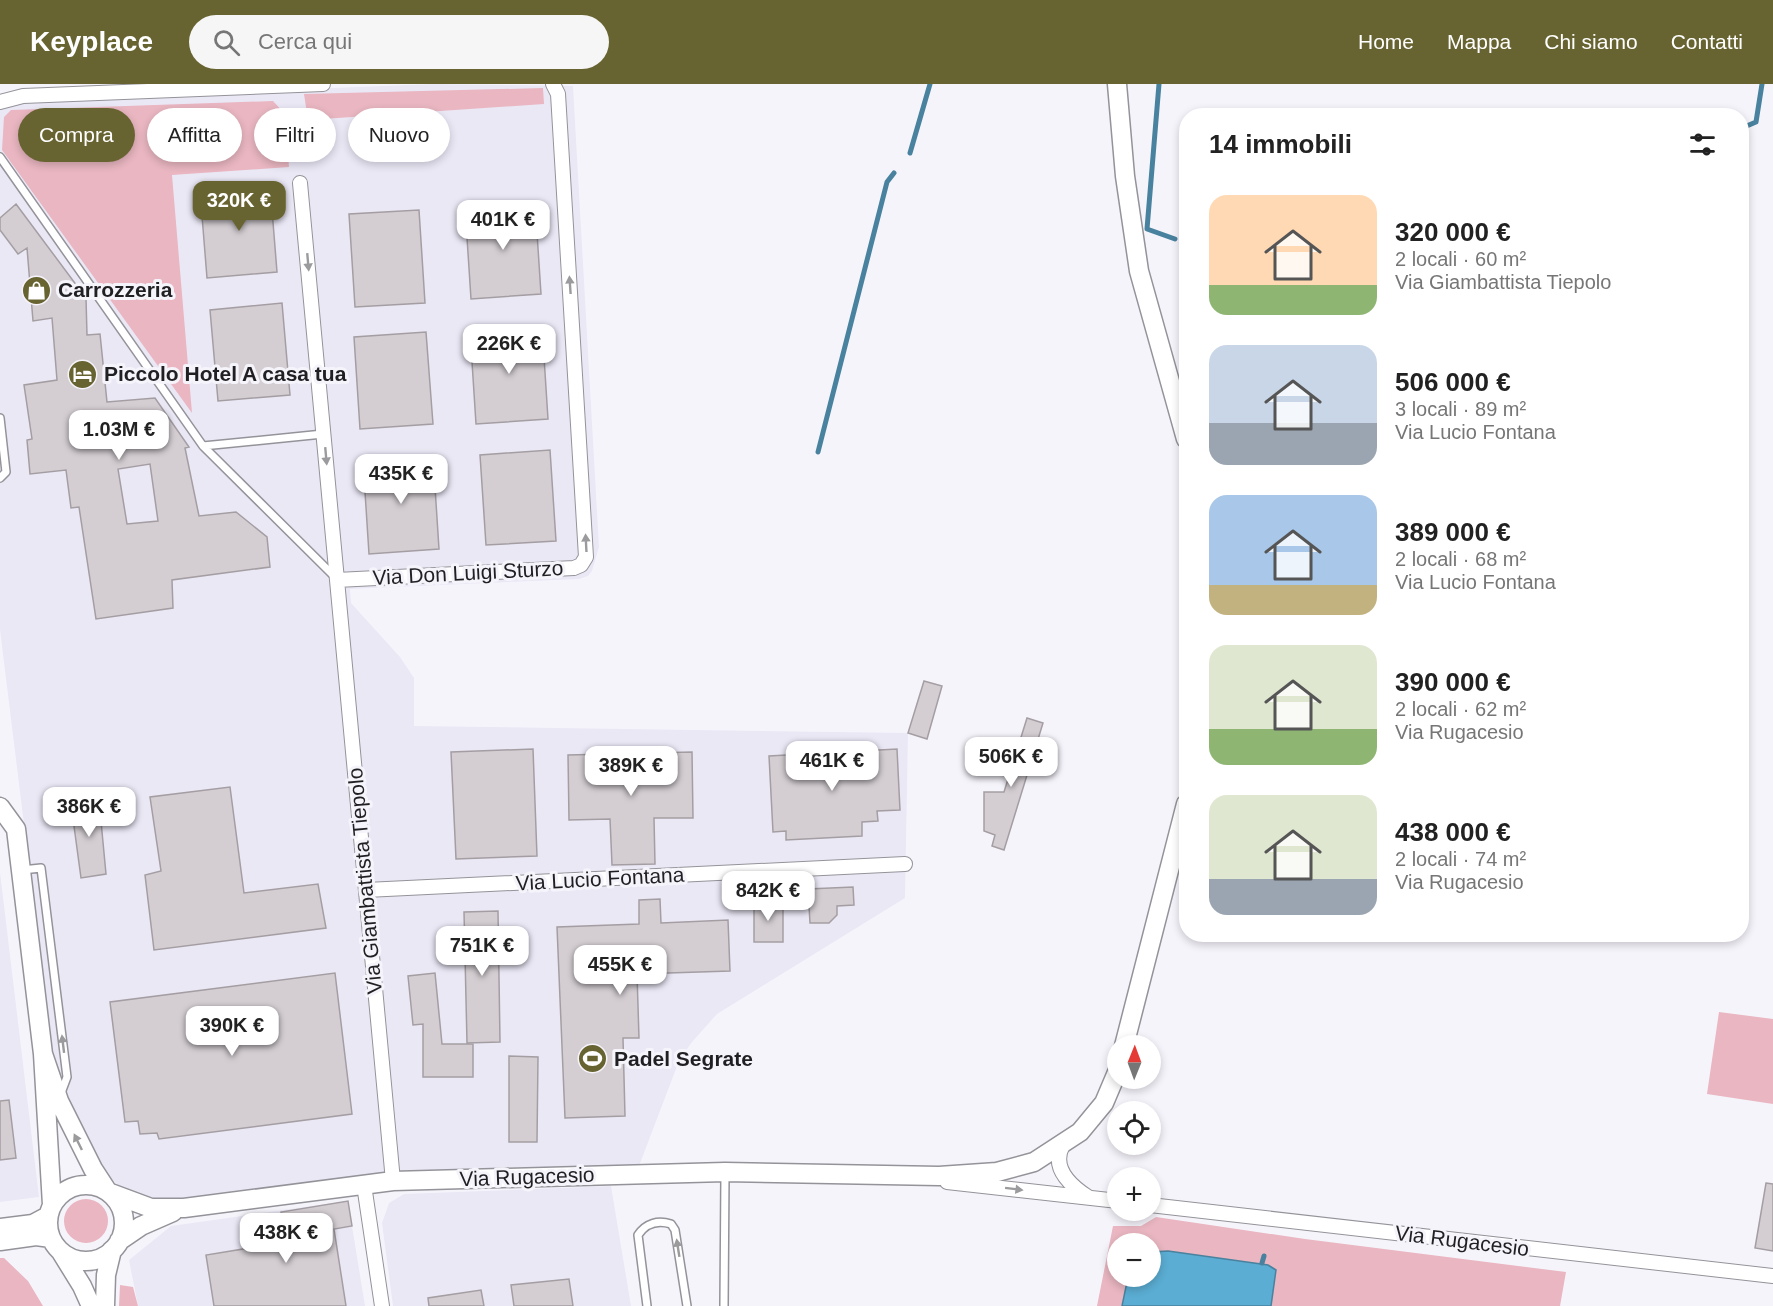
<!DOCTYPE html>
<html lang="it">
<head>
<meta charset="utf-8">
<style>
  body { margin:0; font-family:Helvetica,sans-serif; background:#f6f6f6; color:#222; height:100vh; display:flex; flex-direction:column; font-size:22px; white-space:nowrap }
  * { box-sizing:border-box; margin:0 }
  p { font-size:20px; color:#767676 }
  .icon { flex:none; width:33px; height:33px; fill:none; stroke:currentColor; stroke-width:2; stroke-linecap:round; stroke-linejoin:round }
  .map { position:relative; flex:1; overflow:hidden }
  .drawer { position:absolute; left:1179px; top:24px; width:570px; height:834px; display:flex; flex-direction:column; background:#fff; border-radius:24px; box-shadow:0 3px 9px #0003 }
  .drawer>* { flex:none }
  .guide { position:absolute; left:18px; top:24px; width:570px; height:54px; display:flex; gap:12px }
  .needle { width:39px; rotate:1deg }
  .fabs { position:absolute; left:1107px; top:951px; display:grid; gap:12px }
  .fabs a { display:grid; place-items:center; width:54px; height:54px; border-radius:50%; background:#fff; box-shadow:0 3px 9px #0003; font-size:30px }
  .price { position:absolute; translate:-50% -51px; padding:0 14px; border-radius:12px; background:#fff; color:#222; font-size:20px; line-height:39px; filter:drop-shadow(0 2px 3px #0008) }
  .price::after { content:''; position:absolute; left:50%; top:36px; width:18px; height:14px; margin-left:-9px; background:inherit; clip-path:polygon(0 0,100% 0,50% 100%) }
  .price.active { background:#686431; color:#fff }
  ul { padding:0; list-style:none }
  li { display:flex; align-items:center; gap:18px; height:150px; padding:0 30px }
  li span { display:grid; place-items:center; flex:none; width:168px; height:120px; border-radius:18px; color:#555 }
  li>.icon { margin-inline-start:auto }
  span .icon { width:72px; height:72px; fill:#fffc; stroke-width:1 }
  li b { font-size:26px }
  h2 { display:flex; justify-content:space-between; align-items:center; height:72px; padding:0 30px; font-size:26px }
  .chip { padding:0 21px; border-radius:27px; background:#fff; box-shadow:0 3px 9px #0003; font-size:21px; line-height:54px }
  .chip.active { background:#686431; color:#fff }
  header { display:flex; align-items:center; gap:36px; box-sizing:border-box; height:84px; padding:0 30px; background:#686431; color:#fff }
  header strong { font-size:28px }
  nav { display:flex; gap:33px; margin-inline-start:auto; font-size:21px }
  .search { width:420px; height:54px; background:#f6f6f6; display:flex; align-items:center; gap:15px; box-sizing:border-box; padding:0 21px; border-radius:33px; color:#767676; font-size:22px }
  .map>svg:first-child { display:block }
</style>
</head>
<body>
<header>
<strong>Keyplace</strong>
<div class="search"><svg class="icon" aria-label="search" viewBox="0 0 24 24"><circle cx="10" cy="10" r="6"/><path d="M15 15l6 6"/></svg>Cerca qui</div>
<nav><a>Home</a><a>Mappa</a><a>Chi siamo</a><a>Contatti</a></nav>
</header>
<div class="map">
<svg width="1773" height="1222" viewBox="0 0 1773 1222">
  <rect width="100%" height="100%" fill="#f6f4fb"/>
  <path fill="#ebe8f6" d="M434 0 573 2 599 463 592 487 588 492 579 495 350 505 351 519 400 573 414 594V642L908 649 905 814 717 930 692 958 679 977 639 1082 187 1117 151 1115 132 1109 118 1101 106 1090 63 1009 52 967 0 546V21L23 16Z
    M0 788 39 1113 0 1118Z
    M611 1102 631 1222H393L382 1139 389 1119 404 1110Z
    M348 1117 365 1222H138L129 1176 171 1142Z"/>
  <path fill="#e9b6c1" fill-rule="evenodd" d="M543 4 544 20 308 36 304 10Z
    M273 17 285 30 289 83 172 91 192 329 2 66 4 33 11 26Z
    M1719 928 1773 935V1020L1707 1010Z
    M64 1137a22 22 0 1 1 44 0a22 22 0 1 1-44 0Z
    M1156 1133 1305 1155 1566 1188 1560 1222H1097L1113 1142H1141ZM1118 1160H1150V1192H1118Z
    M0 1174H4L28 1197 43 1222H0Z
    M120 1201 133 1203 138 1222H119Z"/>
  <path fill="#5badd3" stroke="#49829e" stroke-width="1.5" d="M1168 1167 1268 1181 1276 1186 1271 1222H1122L1128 1193 1150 1192 1151 1168Z"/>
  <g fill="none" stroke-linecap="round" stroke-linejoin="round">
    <path stroke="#49829e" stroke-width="5" d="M1159 0 1147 145 1175 155
      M1742 44 1756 38 1762 0
      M910 69 930 0
      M818 368 887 98 894 89
      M1262 1179 1264 1172"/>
  </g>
  <path fill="#d4ced3" stroke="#a49ea3" stroke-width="1.5" fill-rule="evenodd" d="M270 101 277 188 207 194 200 107Z
    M535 118 541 210 471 215 465 123Z
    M16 120 86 214 87 251 100 250 107 318 155 314 189 363 185 364 199 432 236 428 267 453 270 483 172 496 173 524 96 535 79 423 71 424 66 386 30 390 27 356 32 355 24 301 57 296 52 234 33 237 27 164 18 170 0 146V134ZM150 380 158 437 127 440 118 385Z
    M419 126 425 219 355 223 349 130Z
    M282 219 290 311 218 317 210 226Z
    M542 242 548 335 476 340 470 247Z
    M426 248 433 340 360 345 354 253Z
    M550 366 556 457 486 461 480 371Z
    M433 372 439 465 369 470 363 377Z
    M924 597 942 602 927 655 908 649Z
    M1027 634 1043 639 1004 766 992 762 995 751 984 747V708H1004Z
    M533 665 537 772 456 775 451 668Z
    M897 665 900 726 877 727 878 737 862 738V752L786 756V747L773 748 769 672Z
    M692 668 693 734H654L655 780 612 781 610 735 569 736 568 671Z
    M230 703 244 809 318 800 326 844 154 866 145 791 161 787 150 713Z
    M99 716 106 790 81 794 71 720Z
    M853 803 854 821 837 822V831L829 839H810L808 805Z
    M660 815 661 839 728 836 730 887 637 890 639 954H623L625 1032 565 1034 557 843 639 840V816Z
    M754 818H783V858H754Z
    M498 827 500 958 467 959 464 828Z
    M335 889 352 1030 159 1055 157 1049 140 1050 138 1037 125 1038 110 918Z
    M435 889 442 960H473V993H423V940L413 941 408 892Z
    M509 972 538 973 537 1058H509Z
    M9 1016 16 1074 0 1076V1017Z
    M1766 1099 1773 1100V1167L1755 1164Z
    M348 1117 352 1142 334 1145 346 1222H214L206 1171 286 1158 281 1128Z
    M569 1195 573 1222H514L511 1201Z
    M481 1206 484 1222H429L428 1214Z"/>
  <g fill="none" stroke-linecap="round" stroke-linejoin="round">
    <defs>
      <path id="lane" d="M0 73 203 362 336 494
        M0 334 6 388 0 394
        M203 362 323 350
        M22 786 41 784 67 993 61 1009
        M647 1222 638 1151C646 1139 658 1136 671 1140L675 1146 687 1222
        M724 1222 725 1090"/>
      <path id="street" d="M0 18 23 12 323 0
        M300 99 393 1097
        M337 496 574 484 581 481 586 473 558 10 553 0
        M366 806 905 780
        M1063 1061C1050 1084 1071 1102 1088 1113
        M947 1098 1118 1117
        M364 1101 382 1222
        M1150 1121 1773 1192"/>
      <path id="secondary" d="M1117 0 1125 92 1139 187 1186 355
        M0 723 16 745 43 970 52 1121
        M1124 962 1186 720
        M43 970 59 1017 93 1085 108 1108 151 1124H184L393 1097 725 1088 939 1092 997 1088 1034 1078 1080 1048 1104 1019 1118 986
        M48 1139a38 38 0 1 1 76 0a38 38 0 1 1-76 0Z
        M0 1144 33 1140 48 1132
        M0 1157 36 1152 51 1154
        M119 1157 141 1142 173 1128
        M61 1168 82 1202 91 1222
        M105 1222 106 1191 112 1166"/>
    </defs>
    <use href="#lane" stroke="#949399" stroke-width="10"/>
    <use href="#street" stroke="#949399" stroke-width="16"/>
    <use href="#secondary" stroke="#949399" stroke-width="21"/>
    <use href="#lane" stroke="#fff" stroke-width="7"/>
    <use href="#street" stroke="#fff" stroke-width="14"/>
    <use href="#secondary" stroke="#fff" stroke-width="18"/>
  </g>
  <defs><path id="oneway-solid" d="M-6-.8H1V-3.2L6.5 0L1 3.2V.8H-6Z" transform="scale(1.5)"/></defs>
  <g fill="#9b9a9c">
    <use href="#oneway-solid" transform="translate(308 178) rotate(85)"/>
    <use href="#oneway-solid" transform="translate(570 201) rotate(-94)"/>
    <use href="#oneway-solid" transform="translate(326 372) rotate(85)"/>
    <use href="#oneway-solid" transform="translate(586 459) rotate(-93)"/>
    <use href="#oneway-solid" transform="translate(63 960) rotate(-97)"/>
    <use href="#oneway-solid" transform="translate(78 1058) rotate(-116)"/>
    <use href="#oneway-solid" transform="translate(1014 1105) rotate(7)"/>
    <use href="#oneway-solid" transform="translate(678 1164) rotate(-99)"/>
  </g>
  <defs>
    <symbol id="shop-disc" viewBox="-11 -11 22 22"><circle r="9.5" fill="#686431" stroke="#f6f4fb"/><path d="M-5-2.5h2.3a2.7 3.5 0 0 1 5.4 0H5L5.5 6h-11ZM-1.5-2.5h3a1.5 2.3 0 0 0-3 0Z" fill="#fff"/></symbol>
    <symbol id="hotel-disc" viewBox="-11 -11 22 22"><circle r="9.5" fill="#686431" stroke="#f6f4fb"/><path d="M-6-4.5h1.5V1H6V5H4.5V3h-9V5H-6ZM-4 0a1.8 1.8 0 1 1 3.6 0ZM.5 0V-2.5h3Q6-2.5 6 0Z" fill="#fff"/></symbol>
    <symbol id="stadium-disc" viewBox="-11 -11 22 22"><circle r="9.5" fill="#686431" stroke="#f6f4fb"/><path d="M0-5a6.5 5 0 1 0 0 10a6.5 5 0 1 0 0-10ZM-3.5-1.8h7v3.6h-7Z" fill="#fff"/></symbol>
  </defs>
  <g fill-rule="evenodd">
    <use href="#shop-disc" x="20" y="190" width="33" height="33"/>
    <use href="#hotel-disc" x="66" y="274" width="33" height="33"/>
    <use href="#stadium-disc" x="576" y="958" width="33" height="33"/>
  </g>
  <g text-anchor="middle" stroke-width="6" stroke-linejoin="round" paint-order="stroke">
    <g font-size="21" font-weight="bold" fill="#201f22" stroke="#f6f4fb" text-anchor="start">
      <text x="58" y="213">Carrozzeria</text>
      <text x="104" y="297">Piccolo Hotel A casa tua</text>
      <text x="614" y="982">Padel Segrate</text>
    </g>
    <g font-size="21" fill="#201f22" stroke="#f6f4fb">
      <text transform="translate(468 489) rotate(-3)" y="7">Via Don Luigi Sturzo</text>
      <text transform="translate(600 795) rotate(-3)" y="7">Via Lucio Fontana</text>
      <text transform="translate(365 797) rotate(-95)" y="7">Via Giambattista Tiepolo</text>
      <text transform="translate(527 1093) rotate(-2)" y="7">Via Rugacesio</text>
      <text transform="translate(1462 1157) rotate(7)" y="7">Via Rugacesio</text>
    </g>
  </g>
</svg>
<div class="fabs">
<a><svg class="needle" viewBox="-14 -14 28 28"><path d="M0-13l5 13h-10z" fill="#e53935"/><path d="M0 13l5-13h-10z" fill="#767676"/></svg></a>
<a><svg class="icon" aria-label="locate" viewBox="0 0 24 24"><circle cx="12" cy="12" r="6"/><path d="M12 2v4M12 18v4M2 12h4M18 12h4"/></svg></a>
<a>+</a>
<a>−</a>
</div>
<b class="price active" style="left:239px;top:148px">320K €</b>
<b class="price" style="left:503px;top:167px">401K €</b>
<b class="price" style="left:509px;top:291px">226K €</b>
<b class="price" style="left:119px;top:377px">1.03M €</b>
<b class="price" style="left:401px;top:421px">435K €</b>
<b class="price" style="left:1011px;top:704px">506K €</b>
<b class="price" style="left:832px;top:708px">461K €</b>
<b class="price" style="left:631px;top:713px">389K €</b>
<b class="price" style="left:89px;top:754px">386K €</b>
<b class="price" style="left:768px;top:838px">842K €</b>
<b class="price" style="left:482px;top:893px">751K €</b>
<b class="price" style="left:620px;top:912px">455K €</b>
<b class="price" style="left:232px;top:973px">390K €</b>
<b class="price" style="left:286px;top:1180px">438K €</b>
<div class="guide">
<a class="chip active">Compra</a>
<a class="chip">Affitta</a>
<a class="chip">Filtri</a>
<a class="chip">Nuovo</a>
</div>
<section class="drawer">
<h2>14 immobili<svg class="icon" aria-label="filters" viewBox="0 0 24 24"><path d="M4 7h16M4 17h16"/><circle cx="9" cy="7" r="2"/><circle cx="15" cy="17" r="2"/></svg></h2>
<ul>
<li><span style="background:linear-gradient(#ffd9b3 75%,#8fb573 0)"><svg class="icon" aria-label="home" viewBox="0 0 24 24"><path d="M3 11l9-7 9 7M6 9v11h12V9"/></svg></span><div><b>320 000 €</b><p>2 locali · 60 m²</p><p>Via Giambattista Tiepolo</p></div></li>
<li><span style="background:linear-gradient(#c9d6e8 65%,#9aa5b1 0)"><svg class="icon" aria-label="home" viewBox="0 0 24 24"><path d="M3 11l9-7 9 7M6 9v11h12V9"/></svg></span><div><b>506 000 €</b><p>3 locali · 89 m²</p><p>Via Lucio Fontana</p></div></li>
<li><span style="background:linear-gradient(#a9c7e8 75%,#c2b280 0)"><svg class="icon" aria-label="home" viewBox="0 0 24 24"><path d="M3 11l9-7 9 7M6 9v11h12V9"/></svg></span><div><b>389 000 €</b><p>2 locali · 68 m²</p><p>Via Lucio Fontana</p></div></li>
<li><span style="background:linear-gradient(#dfe7d0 70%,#8fb573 0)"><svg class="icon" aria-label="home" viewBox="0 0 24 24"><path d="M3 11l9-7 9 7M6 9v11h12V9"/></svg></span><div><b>390 000 €</b><p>2 locali · 62 m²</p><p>Via Rugacesio</p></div></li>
<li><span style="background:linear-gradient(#dfe7d0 70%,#9aa5b1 0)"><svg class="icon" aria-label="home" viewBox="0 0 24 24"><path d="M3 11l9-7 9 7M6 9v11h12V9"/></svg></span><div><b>438 000 €</b><p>2 locali · 74 m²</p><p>Via Rugacesio</p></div></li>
</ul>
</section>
</div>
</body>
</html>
